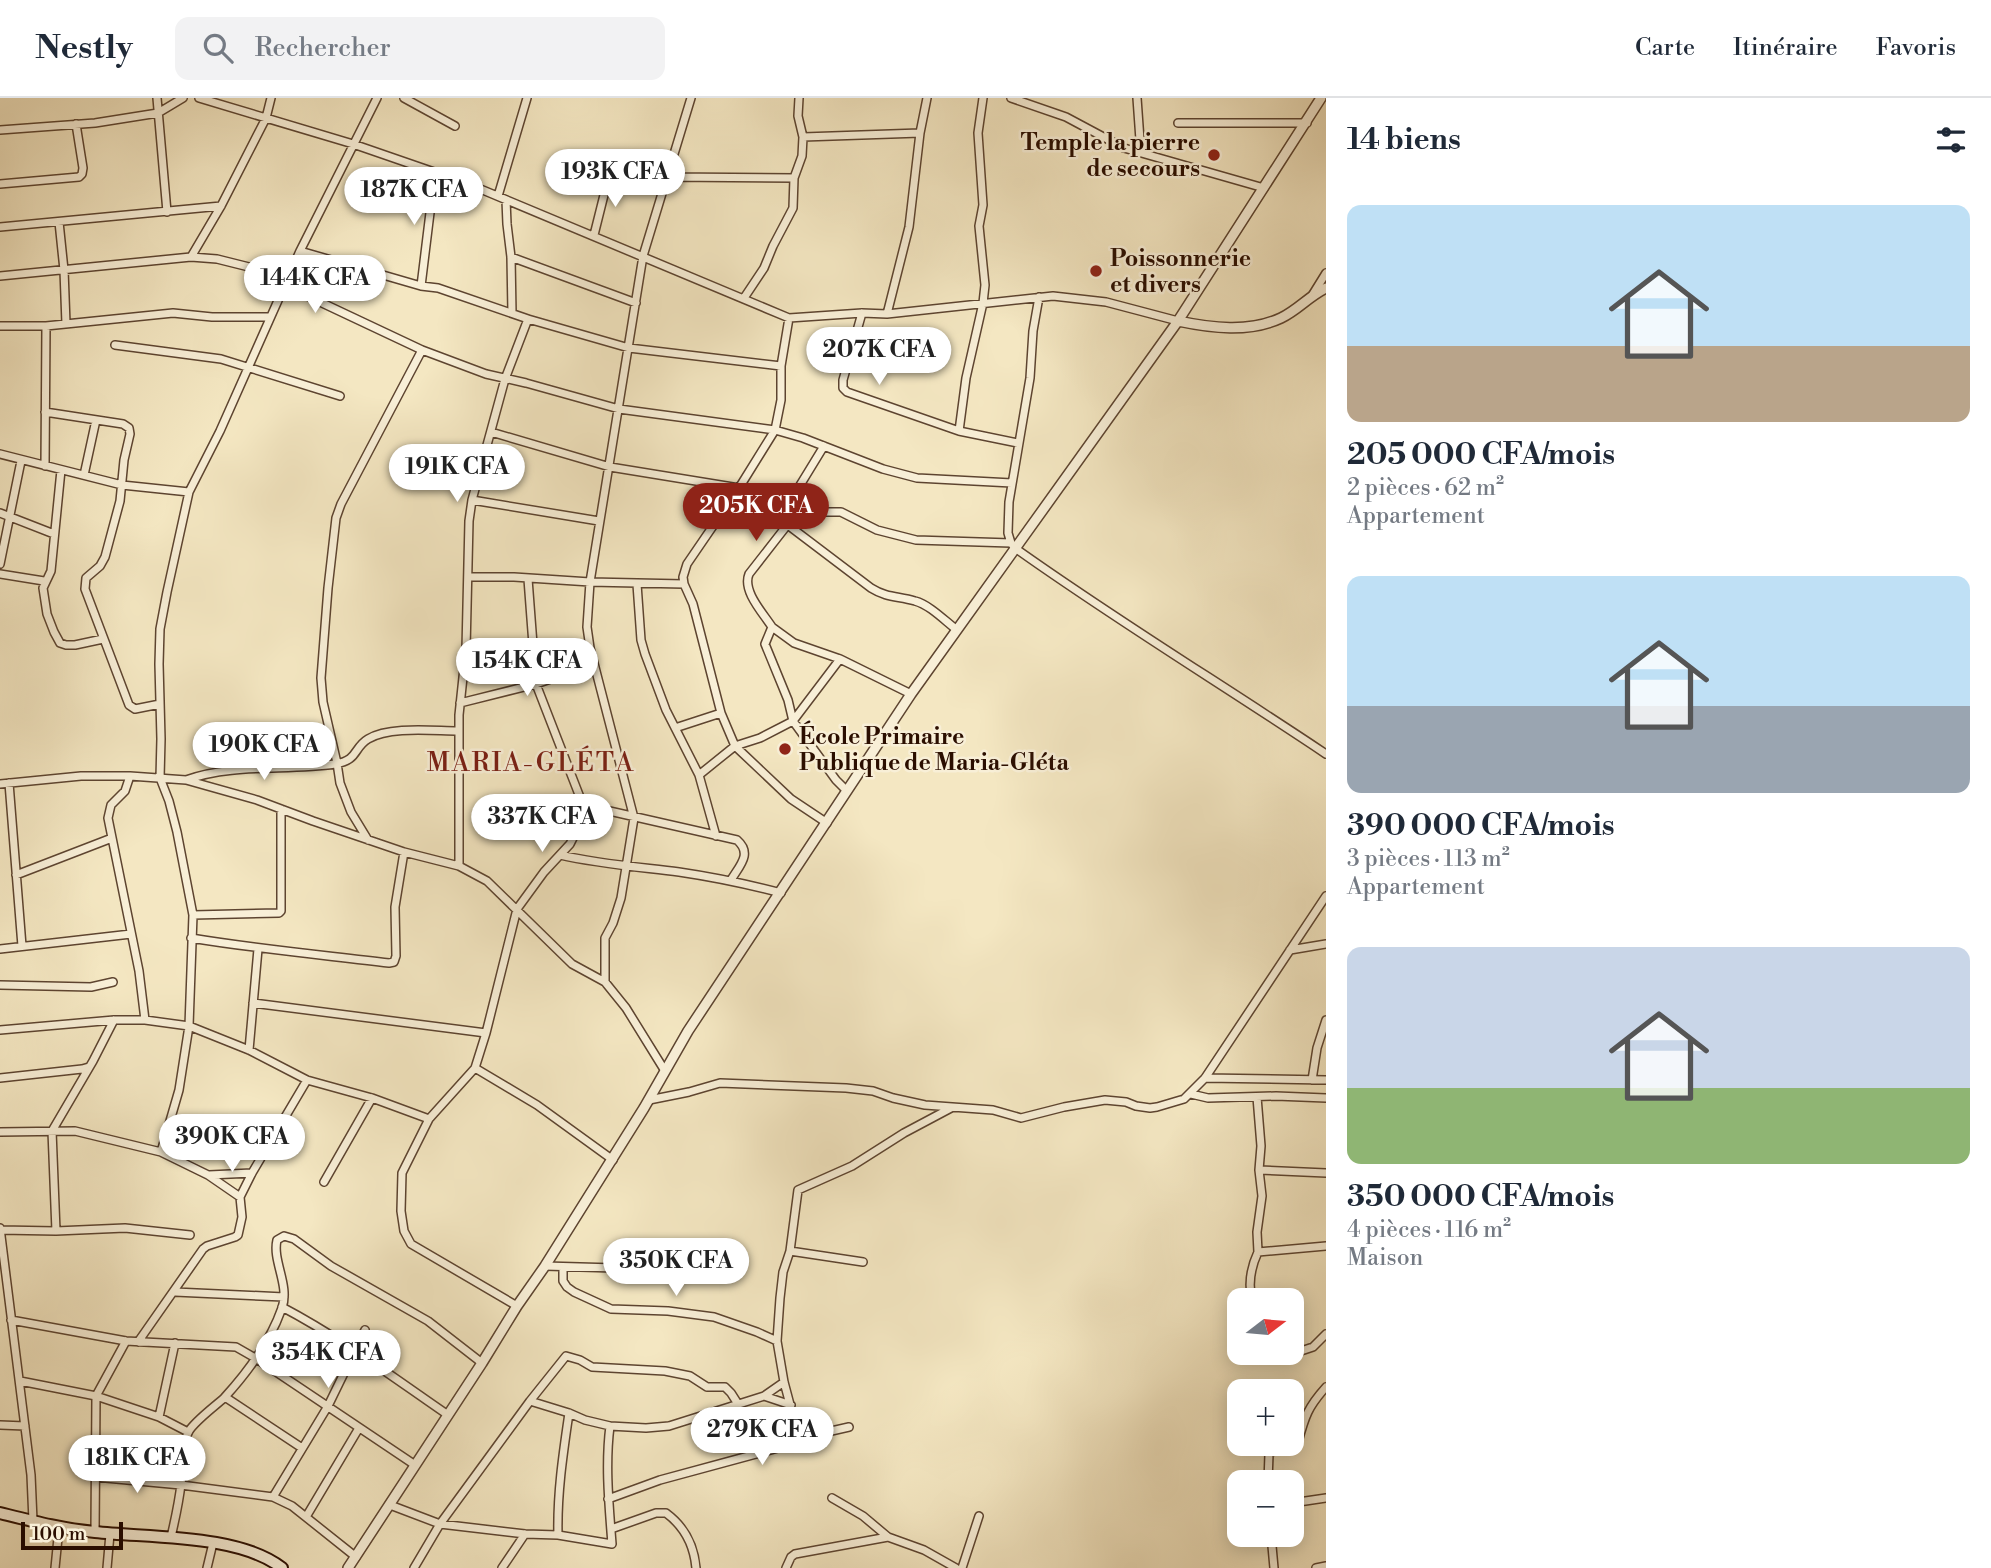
<!DOCTYPE html>
<html lang="fr">
<head>
<meta charset="utf-8">
<style>
  body { margin:0; font-family:"Libre Bodoni",serif; background:#f2f2f3; color:#1f2937; height:100vh; display:flex; flex-direction:column; font-size:26px; white-space:nowrap }
  * { box-sizing:border-box; margin:0 }
  p { font-size:23px; color:#747a83 }
  .icon { flex:none; width:38px; height:38px; fill:none; stroke:currentColor; stroke-width:2; stroke-linecap:round; stroke-linejoin:round }
  .map { position:relative; flex:1; overflow:hidden }
  .panel { display:flex; flex-direction:column; background:#fff; width:665px }
  .panel>* { flex:none }
  .needle { width:46px; rotate:74deg }
  .fabs { position:absolute; left:1227px; top:1190px; display:grid; gap:14px }
  .fabs a { display:grid; place-items:center; width:77px; height:77px; border-radius:14px; background:#fff; box-shadow:0 4px 18px #0003; font-size:35px }
  .scale { position:absolute; left:21px; bottom:18px; width:102px; box-sizing:border-box; padding-left:7px; border:4px solid #2b0e00; border-top:0; font-size:19px; line-height:24px; white-space:nowrap; color:#2b0e00; -webkit-text-stroke:5px #f8efd7; paint-order:stroke }
  .price { position:absolute; translate:-50% -60px; padding:0 16px; border-radius:24px; background:#fff; color:#222; font-size:23px; line-height:46px; filter:drop-shadow(0 2px 4px #0008) }
  .price::after { content:''; position:absolute; left:50%; top:42px; width:21px; height:16px; margin-left:-10px; background:inherit; clip-path:polygon(0 0,100% 0,50% 100%) }
  .price.current { background:#8f2418; color:#fff }
  ul { padding:0; list-style:none }
  li { display:grid; align-content:center; gap:14px; height:371px; padding:0 21px }
  li span { display:grid; place-items:center; height:217px; border-radius:14px; color:#555 }
  li>.icon { margin-inline-start:auto }
  span .icon { width:126px; height:126px; fill:#fffc; stroke-width:1 }
  li b { font-size:30px }
  h2 { display:flex; justify-content:space-between; align-items:center; height:84px; padding:0 21px; font-size:30px }
  header { display:flex; align-items:center; gap:42px; box-sizing:border-box; height:98px; padding:0 35px; background:#fff; border-bottom:2px solid #e0e1e3 }
  header strong { font-size:33px }
  nav { display:flex; gap:38px; margin-inline-start:auto; font-size:24px }
  .search { width:490px; height:63px; background:#f2f2f3; display:flex; align-items:center; gap:18px; box-sizing:border-box; padding:0 24px; border-radius:14px; color:#747a83; font-size:26px }
  main { display:flex; flex:1; min-height:0 }
  .map>svg:first-child { display:block }
</style>
</head>
<body>
<header>
<strong>Nestly</strong>
<div class="search"><svg class="icon" aria-label="search" viewBox="0 0 24 24"><circle cx="10" cy="10" r="6"/><path d="M15 15l6 6"/></svg>Rechercher</div>
<nav><a>Carte</a><a>Itinéraire</a><a>Favoris</a></nav>
</header>
<main>
<div class="map">
<svg width="1326" height="1470" viewBox="0 0 1326 1470">
  <rect width="100%" height="100%" fill="#f4e7c2"/>
  <filter id="stains"><feTurbulence type="fractalNoise" baseFrequency=".00286" numOctaves="4"/><feColorMatrix values="0 0 0 0 .2 0 0 0 0 .09 0 0 0 0 .02 0 0 0 .5 -.17"/></filter>
  <radialGradient id="worn" r=".72"><stop offset=".6" stop-color="#630" stop-opacity="0"/><stop offset="1" stop-color="#630" stop-opacity=".3"/></radialGradient>
  <g fill="none" stroke-linecap="round" stroke-linejoin="round">
    <defs>
      <path id="minor" d="M157 0 167 114
        M199 0 353 46 466 85 789 220 862 215 887 216 1053 198 1106 204 1178 223
        M404 0 455 28
        M1011 0 1066 19 1124 50 1264 90
        M1137 0 1140 42 1145 55
        M1178 25H1307
        M0 32 95 25 158 15 183 0
        M803 39 920 35
        M667 79 794 80
        M0 86 79 79 82 76 83 70 76 26
        M498 98 527 0
        M506 102 507 126 511 159 512 215
        M59 124 64 172 66 226
        M0 129 221 108
        M594 137 609 77
        M300 153 421 188 438 190 528 221 629 250 781 268
        M191 159 221 108 266 20 271 0
        M511 159 636 205
        M254 170 295 162
        M0 178 191 159 217 161 253 170 284 187 422 252 486 276 526 285 619 311 775 332 803 340 883 371 917 380 1012 385
        M421 188 435 74
        M1313 196 1326 175
        M1039 199 1033 233 1030 280 1009 404 1008 435 1011 445 1015 450C1116 522 1223 587 1326 656
        M744 200 764 170 773 148 793 110 794 80 802 58 803 39 798 18 799 0
        M862 215 843 282V290L847 294 959 333 1018 345
        M887 216 909 129 920 35 927 0
        M789 220 781 268V302L775 332 739 390 687 466 683 479 684 486 693 506 721 615 735 648 791 701 827 725
        M0 228H46L173 215 212 219H269
        M115 247 221 261 340 298
        M45 314 123 326 129 330 130 336 124 362 120 403 105 459 100 468 86 480 85 491 129 607 135 611 160 606
        M959 333 966 280 983 205 985 187 979 128 983 107 978 35 983 0
        M491 334 610 369 739 390 871 490C887 500 898 498 915 503 930 507 945 523 957 532
        M0 356 122 387 189 394
        M45 368 46 228
        M61 372 51 473 43 490 47 516 54 534 60 545 66 547H75L103 541
        M84 377 96 322
        M792 401 812 411 823 414H841L877 432 916 442 1011 445
        M472 402 599 423
        M0 415 54 436
        M780 420 824 348
        M788 426 749 476C742 493 763 515 772 529L765 546 788 602 793 623 836 682 847 693
        M0 466 21 363
        M0 476 44 483
        M468 479H514L590 484 684 486
        M637 486 641 542 645 556 666 612 699 677 716 738
        M772 529 794 545 840 561 911 596
        M460 605 536 586 594 566
        M675 630 721 615
        M699 677 735 648 760 640 793 623 840 561
        M130 678 125 693 111 707 108 720 139 873 145 922
        M186 682C233 665 286 673 335 666 359 662 353 650 368 641 390 628 433 633 458 633
        M9 685 22 848
        M0 686 81 678H130L186 682 257 702 313 723 404 754 459 768 487 783 572 866 605 884 626 910 665 973
        M583 707 737 742C753 756 739 768 731 782
        M368 742 351 714 340 685 337 665 323 604 321 580 328 490 336 420 341 406 422 252
        M560 757C599 766 639 769 679 774 713 779 747 786 781 795
        M459 768V617L466 551 469 423 472 402 505 281 528 221
        M16 777 112 740
        M193 817 279 815 281 813V711
        M191 840C257 851 323 857 389 865L394 864 396 858 395 809 404 754
        M0 851 131 836
        M1290 852 1326 846
        M605 884V840L613 825 621 800 634 720 590 550 587 529 590 484 643 158 691 0
        M0 887 91 889 113 884
        M253 905 486 935
        M0 932 114 922H145L189 928 249 952 307 982 372 1000 429 1021
        M249 952 258 851
        M475 970 537 1007 613 1062
        M0 980 82 971 89 969
        M1205 980 1326 982
        M1312 982 1317 950 1326 922
        M1191 996 1208 1000 1276 998 1326 1000
        M1257 999 1261 1048 1259 1072 1262 1098 1257 1134 1258 1154 1326 1148
        M649 1002 689 994 720 985 846 990 873 993 893 1000 925 1007 993 1012 1021 1020 1064 1009 1105 1002 1126 1004 1136 1008 1150 1010 1157 1009 1184 1001 1205 980 1326 798
        M0 1034 75 1033 161 1054 208 1077 240 1099
        M161 1054 179 992 189 928 193 817 177 734 169 703 160 680 161 641 159 566 160 531 167 494 189 394 220 333 300 153 377 0
        M1259 1072 1326 1075
        M209 1077 252 1075
        M324 1084 372 1000
        M0 1130 31 1377 33 1423
        M0 1132 56 1133 125 1130 190 1137
        M56 1133 52 1033 93 963 114 922
        M790 1153 863 1164
        M545 1168 615 1170 642 1168 714 1149
        M563 1169V1183L567 1189 574 1194 611 1211 668 1213 714 1219 757 1234 777 1243
        M175 1194 284 1199
        M1252 1202C1248 1186 1251 1169 1258 1154
        M517 1208 411 1146 404 1133 401 1113 402 1075 429 1021 475 970 486 935 517 811 544 774 570 746 576 734 583 707 536 586 528 481
        M282 1209C341 1240 394 1280 448 1317
        M11 1222 126 1243 236 1249 257 1261 415 1367
        M138 1244 203 1151 207 1148 235 1139 238 1137 242 1119 240 1099 252 1075 307 982
        M1276 1255 1283 1259 1313 1249 1326 1236
        M20 1283 96 1298 159 1319 188 1334
        M764 1298 784 1284
        M225 1299 302 1350
        M530 1303 566 1258 580 1262 592 1269 665 1273 690 1278 707 1289H725L731 1295 738 1306
        M159 1319 175 1245
        M0 1327 25 1328
        M800 1344 827 1334 849 1329
        M95 1379 181 1387 273 1399 292 1408 356 1459
        M1268 1384 1269 1356C1277 1348 1289 1352 1298 1344 1305 1318 1308 1309 1326 1289
        M273 1399 328 1308 365 1232
        M832 1400 863 1418 888 1439 924 1452 956 1470
        M608 1401 660 1382 800 1344 784 1284 777 1243 780 1200 783 1174 790 1153 798 1092 852 1068 904 1035 951 1010
        M1292 1405 1326 1400
        M390 1407 440 1426 525 1436 558 1437 612 1446C609 1407 605 1367 610 1328
        M306 1419 359 1330
        M611 1431 656 1415H666C685 1429 694 1447 696 1470
        M95 1434 96 1298 126 1243
        M558 1437C557 1396 563 1356 569 1315
        M1271 1437 1274 1470
        M171 1439C175 1422 179 1404 181 1386 183 1374 182 1344 189 1333 195 1323 214 1309 224 1300 248 1274 270 1244 282 1210 290 1187 272 1163 277 1142L284 1138 294 1141 331 1168 428 1223 482 1265
        M55 1470 59 1430
        M107 1470 110 1436
        M207 1470 213 1445
        M414 1470 440 1426 530 1303 569 1315 585 1322 610 1328 646 1330 669 1328 764 1298 791 1307
        M502 1470 525 1436
        M786 1470 791 1459 795 1456 888 1439
        M962 1470 979 1418
        M1316 1470 1326 1468"/>
      <path id="tertiary" d="M1178 223C1211 230 1249 235 1281 220 1298 212 1309 198 1326 190
        M348 1470 482 1265 517 1208 545 1168 644 1010 688 933 911 596 1178 223 1321 0"/>
      <path id="secondary" d="M0 1415C32 1423 62 1431 95 1434 149 1440 239 1436 282 1470"/>
    </defs>
    <use href="#minor" stroke="#5d4430" stroke-width="10"/>
    <use href="#tertiary" stroke="#5d4430" stroke-width="12"/>
    <use href="#secondary" stroke="#2b0e00" stroke-width="14"/>
    <use href="#minor" stroke="#f8efd7" stroke-width="7"/>
    <use href="#tertiary" stroke="#f8efd7" stroke-width="9"/>
    <use href="#secondary" stroke="#f8efd7" stroke-width="10"/>
  </g>
  <g fill="#8f2418" stroke="#f8efd7" stroke-width="2.5">
    <circle cx="1214" cy="57" r="7"/>
    <circle cx="1096" cy="173" r="7"/>
    <circle cx="785" cy="651" r="7"/>
  </g>
  <g text-anchor="middle" stroke-width="5" stroke-linejoin="round" paint-order="stroke">
    <g font-size="23" font-weight="bold" fill="#2b0e00" stroke="#f8efd7" text-anchor="start">
      <text x="1200" y="52" text-anchor="end">Temple la pierre<tspan x="1200" dy="26">de secours</tspan></text>
      <text x="1110" y="168">Poissonnerie<tspan x="1110" dy="26">et divers</tspan></text>
      <text x="799" y="646">École Primaire<tspan x="799" dy="26">Publique de Maria-Gléta</tspan></text>
    </g>
    <g font-size="26" letter-spacing="2" fill="#7a1f14" stroke="#f8efd7">
      <text x="531" y="673">MARIA-GLÉTA</text>
    </g>
  </g>
  <rect width="100%" height="100%" filter="url(#stains)"/>
  <rect width="100%" height="100%" fill="url(#worn)"/>
</svg>
<div class="fabs">
<a><svg class="needle" viewBox="-14 -14 28 28"><path d="M0-13l5 13h-10z" fill="#e53935"/><path d="M0 13l5-13h-10z" fill="#747a83"/></svg></a>
<a>+</a>
<a>−</a>
</div>
<div class="scale">100 m</div>
<b class="price" style="left:615px;top:111px">193K CFA</b>
<b class="price" style="left:414px;top:129px">187K CFA</b>
<b class="price" style="left:315px;top:217px">144K CFA</b>
<b class="price" style="left:879px;top:289px">207K CFA</b>
<b class="price" style="left:457px;top:406px">191K CFA</b>
<b class="price current" style="left:756px;top:445px">205K CFA</b>
<b class="price" style="left:527px;top:600px">154K CFA</b>
<b class="price" style="left:264px;top:684px">190K CFA</b>
<b class="price" style="left:542px;top:756px">337K CFA</b>
<b class="price" style="left:232px;top:1076px">390K CFA</b>
<b class="price" style="left:676px;top:1200px">350K CFA</b>
<b class="price" style="left:328px;top:1292px">354K CFA</b>
<b class="price" style="left:762px;top:1369px">279K CFA</b>
<b class="price" style="left:137px;top:1397px">181K CFA</b>
</div>
<section class="panel">
<h2>14 biens<svg class="icon" aria-label="filters" viewBox="0 0 24 24"><path d="M4 7h16M4 17h16"/><circle cx="9" cy="7" r="2"/><circle cx="15" cy="17" r="2"/></svg></h2>
<ul>
<li><span style="background:linear-gradient(#bfe0f5 65%,#b9a48a 0)"><svg class="icon" aria-label="home" viewBox="0 0 24 24"><path d="M3 11l9-7 9 7M6 9v11h12V9"/></svg></span><div><b>205 000 CFA/mois</b><p>2 pièces · 62 m²</p><p>Appartement</p></div></li>
<li><span style="background:linear-gradient(#bfe0f5 60%,#9aa5b1 0)"><svg class="icon" aria-label="home" viewBox="0 0 24 24"><path d="M3 11l9-7 9 7M6 9v11h12V9"/></svg></span><div><b>390 000 CFA/mois</b><p>3 pièces · 113 m²</p><p>Appartement</p></div></li>
<li><span style="background:linear-gradient(#c9d6e8 65%,#8fb573 0)"><svg class="icon" aria-label="home" viewBox="0 0 24 24"><path d="M3 11l9-7 9 7M6 9v11h12V9"/></svg></span><div><b>350 000 CFA/mois</b><p>4 pièces · 116 m²</p><p>Maison</p></div></li>
</ul>
</section>
</main>
</body>
</html>
